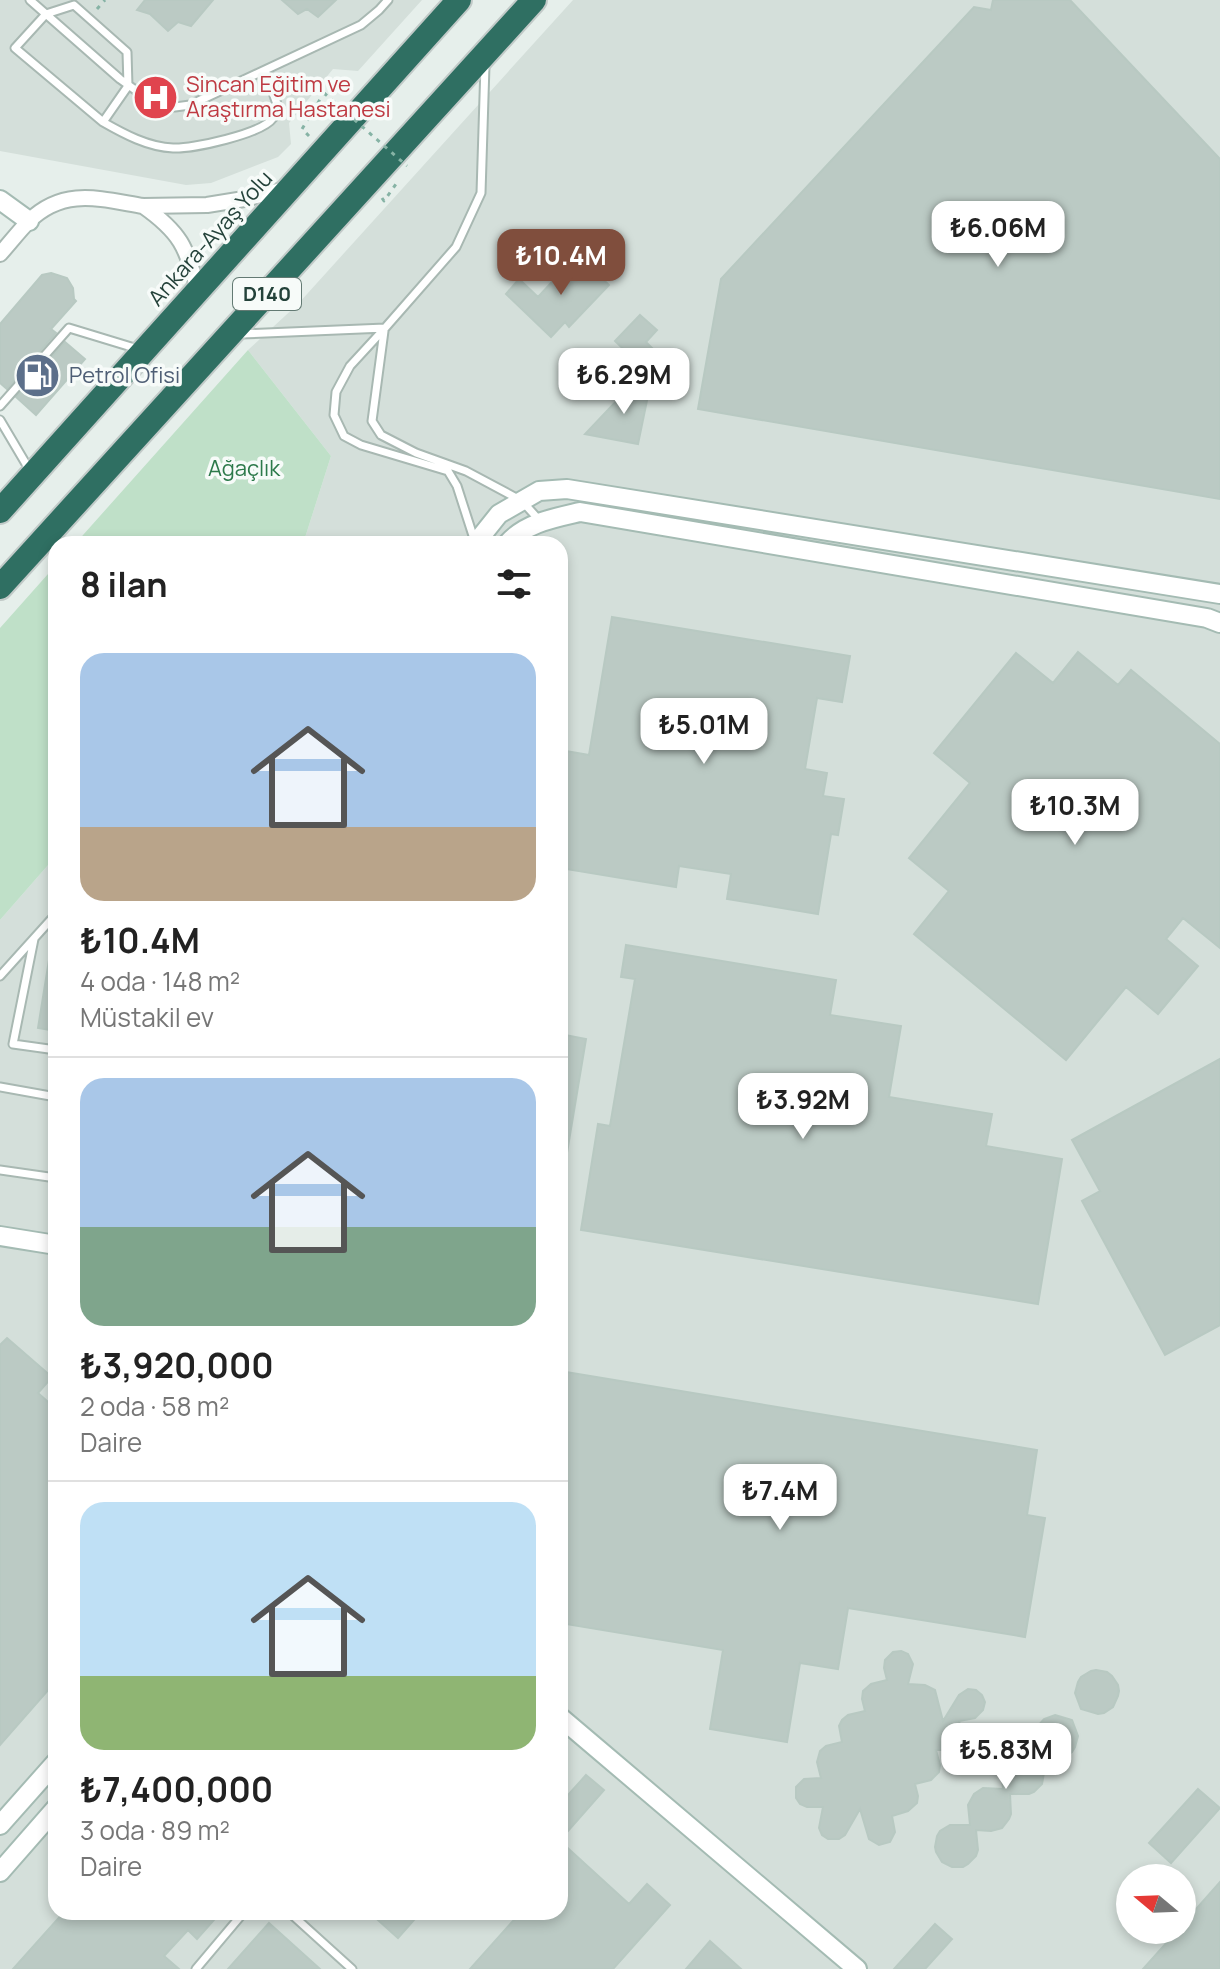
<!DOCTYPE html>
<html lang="tr">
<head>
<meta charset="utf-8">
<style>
  body { margin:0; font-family:Manrope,sans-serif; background:#f6f6f6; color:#222; height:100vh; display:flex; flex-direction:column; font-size:30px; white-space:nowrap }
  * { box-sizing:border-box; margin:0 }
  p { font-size:26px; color:#767676 }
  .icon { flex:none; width:44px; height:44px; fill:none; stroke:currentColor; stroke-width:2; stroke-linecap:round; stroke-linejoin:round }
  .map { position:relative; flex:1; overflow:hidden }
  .details { position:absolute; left:48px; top:536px; width:520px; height:1384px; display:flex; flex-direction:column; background:#fff; border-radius:24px; box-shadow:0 4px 12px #0003 }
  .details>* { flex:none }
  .needle { width:52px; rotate:289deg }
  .fabs { position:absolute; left:1116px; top:1864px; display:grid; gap:16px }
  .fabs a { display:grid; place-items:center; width:80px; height:80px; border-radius:50%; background:#fff; box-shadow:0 4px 12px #0003; font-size:40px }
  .price { position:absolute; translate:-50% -68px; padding:0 18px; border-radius:16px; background:#fff; color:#222; font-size:26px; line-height:52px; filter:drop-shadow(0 2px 4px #0008) }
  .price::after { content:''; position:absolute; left:50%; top:48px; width:24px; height:18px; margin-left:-12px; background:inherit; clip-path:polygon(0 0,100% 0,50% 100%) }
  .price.on { background:#804e3d; color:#fff }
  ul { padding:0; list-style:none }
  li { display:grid; align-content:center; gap:16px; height:424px; padding:0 32px }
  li+li { border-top:2px solid #e0e0e0 }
  li span { display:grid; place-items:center; height:248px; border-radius:24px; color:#555 }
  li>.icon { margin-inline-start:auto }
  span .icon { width:144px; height:144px; fill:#fffc; stroke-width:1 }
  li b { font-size:34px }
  h2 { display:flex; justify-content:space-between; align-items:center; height:96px; padding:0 32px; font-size:34px }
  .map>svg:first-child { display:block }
</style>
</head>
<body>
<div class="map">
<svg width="1220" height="1969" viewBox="0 0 1220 1969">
  <rect width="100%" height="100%" fill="#e6efeb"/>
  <path fill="#d4dfda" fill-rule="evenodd" d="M0 0H422L358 71 333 69 289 123 291 144 278 157 211 183 186 185 0 151Z
    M573 0H1220V1969H0V920L56 856V1912H560V544H303L331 456 248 350 298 304ZM1130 1878H1182V1930H1130Z"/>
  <path fill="#bfe0c8" d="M248 350 331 456 303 544H75Z
    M56 565V856L0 920V628Z"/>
  <path fill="#bbcac4" stroke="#b8c9c2" stroke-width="2" d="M145 0H213L191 26 178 22 168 31 150 14 137 10Z
    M282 0H336L318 17 307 9 298 14Z
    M993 0H1070L1220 159V499L698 409 721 279 974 7 991 10Z
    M577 255 609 285 569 327 565 322 551 337 506 294 519 279 538 297Z
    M51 273 67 278 73 288 74 299 76 301 51 329 56 333 7 389 0 383V324L42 275Z
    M640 315 657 330 646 342 656 352 642 367 615 341Z
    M65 342 85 359 36 415 16 397Z
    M639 377 650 386 638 444 585 434Z
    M612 617 850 656 842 702 817 698 805 769 827 773 823 796 844 799 838 835 831 834 818 914 727 899 731 874 679 866 676 887 560 868V750L589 755Z
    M1078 652 1118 685 1131 670 1220 744V948L1183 918 1166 939 1198 966 1158 1014 1126 987 1066 1060 914 934 949 891 909 858 970 783 934 753 1016 653 1053 683Z
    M626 945 836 980 830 1015 901 1026 889 1097 992 1114 986 1146 1062 1159 1038 1304 581 1230 598 1124 610 1126 635 979 621 977Z
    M49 960 56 961V1031L38 1028Z
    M560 1034 586 1039 567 1153H560Z
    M1220 1059V1325L1165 1355 1082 1201 1100 1191 1072 1140Z
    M7 1338 52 1377 38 1393 56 1409V1681L0 1745V1345Z
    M560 1371 1037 1450 1027 1515 1045 1518 1025 1637 848 1608 838 1669 800 1663 787 1742 710 1729 723 1650 560 1623 564 1593 560 1592Z
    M901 1651 908 1654 913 1664 908 1684 925 1685 935 1690 943 1721 959 1695 968 1689 976 1690 982 1695 985 1702 983 1710 975 1718 959 1721 963 1737 957 1747 950 1750H936L940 1765 939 1772 931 1780 915 1784 918 1796 917 1803 908 1811 892 1816 895 1832 890 1842 879 1845 869 1839 860 1809 845 1835 839 1839H828L822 1835 819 1828 823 1807H807L800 1804 796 1798V1787L804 1779 821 1778 817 1762 820 1751 826 1746 842 1742 839 1726 842 1720 848 1715 865 1711 862 1699 863 1691 871 1684 887 1680 884 1668 885 1660 893 1652Z
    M1096 1670 1107 1672 1112 1676 1118 1685 1119 1691 1118 1696 1113 1707 1104 1713 1098 1714 1081 1709 1075 1693 1078 1682 1081 1677 1091 1671Z
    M1055 1715 1072 1720 1078 1736 1075 1747 1072 1752 1063 1758H1042L1044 1773 1042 1784 1034 1792 1029 1794H1010L1011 1814 1009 1819 1002 1828 991 1831 976 1830 978 1850 976 1856 968 1864 963 1867H952L942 1862 936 1852 935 1847 937 1836 940 1831 950 1825H970L968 1805 974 1794 983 1788 1003 1789 1001 1769 1007 1759 1016 1753 1022 1752 1037 1753 1034 1738 1037 1727 1044 1719Z
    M586 1775 604 1790 560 1840V1804Z
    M1198 1789 1220 1808 1171 1863 1149 1843Z
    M560 1841 629 1904 647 1884 670 1905 613 1969H470L521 1912H560Z
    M1220 1882V1969H1143L1178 1930H1182V1925Z
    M64 1912H221L197 1939 188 1930 164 1956 179 1969H13Z
    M369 1912H421L398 1938Z
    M269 1923 320 1969H228Z
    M935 1924 952 1939 925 1969H894Z
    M710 1941 741 1969H686Z"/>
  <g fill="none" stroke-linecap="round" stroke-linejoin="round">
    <defs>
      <path id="lane" d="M30 0 120 79 145 97 155 103 175 107 190 105 361 25 379 10 388 0
        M74 5 127 52 128 86 103 122 15 48 46 14Z
        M103 122C124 134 148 147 173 148 192 149 262 134 273 118 276 115 277 111 278 107L265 70
        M385 328 350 366 336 392 334 415 344 436 361 445 448 471 457 486 475 542
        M384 331 372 421 381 435 416 453 466 471 522 501 540 521
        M241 334 385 328 456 247 481 193 485 65
        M0 406 69 328 138 349
        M0 420 29 469
        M34 939 13 1044 56 1050
        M0 976 56 914
        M0 1087 56 1097
        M0 1170 56 1178
        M289 1912 352 1969
        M196 1969 244 1912"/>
      <path id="street" d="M0 254C10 243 19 231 29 221 64 187 100 199 143 206
        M198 291C187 247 180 232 143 206L207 205 244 199 286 189"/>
      <path id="secondary" d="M0 200 29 221
        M475 544 499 514 539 491 567 489 1220 594
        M507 544C525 523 554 518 580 512L1207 618 1220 623
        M0 1236 56 1245
        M560 1717 857 1969
        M0 1825 56 1762
        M0 1872 56 1808"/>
      <path id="highway" d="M0 511 459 0
        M0 587 534 0"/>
    </defs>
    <use href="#lane" stroke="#a8b8b2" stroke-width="11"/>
    <use href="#street" stroke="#a8b8b2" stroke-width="18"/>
    <use href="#secondary" stroke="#a4bbb3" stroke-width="22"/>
    <use href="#highway" stroke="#c2cac8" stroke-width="28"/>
    <path stroke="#86b3a5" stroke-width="3" stroke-dasharray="4 6" stroke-linecap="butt" d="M97 9 105 0
      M309 136 302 129 324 93
      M382 198 384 201 396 184"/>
    <use href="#lane" stroke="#fff" stroke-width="7"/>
    <use href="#street" stroke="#fff" stroke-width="14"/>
    <use href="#secondary" stroke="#fff" stroke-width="18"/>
    <use href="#highway" stroke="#2f6f62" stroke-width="24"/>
    <path stroke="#86b3a5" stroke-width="3" stroke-dasharray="4 6" stroke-linecap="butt" d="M324 93 407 166"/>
  </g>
  <defs>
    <symbol id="hospital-disc" viewBox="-11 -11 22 22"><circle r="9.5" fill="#e0444e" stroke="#f7fbf9"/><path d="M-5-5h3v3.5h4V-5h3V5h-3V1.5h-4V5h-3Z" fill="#fff"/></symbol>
    <symbol id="fuel-disc" viewBox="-11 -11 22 22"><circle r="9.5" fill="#5c6f8a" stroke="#f7fbf9"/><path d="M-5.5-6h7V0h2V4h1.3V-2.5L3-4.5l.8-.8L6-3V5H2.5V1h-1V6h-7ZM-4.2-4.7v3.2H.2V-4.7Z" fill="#fff"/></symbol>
  </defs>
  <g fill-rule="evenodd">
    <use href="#hospital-disc" x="130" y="72" width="51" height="51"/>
    <use href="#fuel-disc" x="12" y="350" width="51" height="51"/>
  </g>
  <g text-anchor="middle" stroke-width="7" stroke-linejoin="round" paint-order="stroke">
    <rect fill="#f7fbf9" stroke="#637a73" stroke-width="2" x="233" y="278" width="68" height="32" rx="6"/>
    <g font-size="20" font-weight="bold" fill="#24423a">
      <text x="267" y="301">D140</text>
    </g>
    <g font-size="22" fill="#be3a42" stroke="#f7fbf9" text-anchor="start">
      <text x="186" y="92">Sincan Eğitim ve<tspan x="186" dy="25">Araştırma Hastanesi</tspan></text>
    </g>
    <g font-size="22" fill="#24423a" stroke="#f7fbf9">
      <text transform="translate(210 238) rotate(-48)" y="8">Ankara-Ayaş Yolu</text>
    </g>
    <g font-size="22" fill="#4e5e75" stroke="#f7fbf9" text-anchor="start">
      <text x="69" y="383">Petrol Ofisi</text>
    </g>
    <g font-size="22" fill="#2d7a4b" stroke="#f7fbf9">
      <text x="244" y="476">Ağaçlık</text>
    </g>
  </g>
</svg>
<div class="fabs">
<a><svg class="needle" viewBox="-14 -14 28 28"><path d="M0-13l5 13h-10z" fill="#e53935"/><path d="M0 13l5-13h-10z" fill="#767676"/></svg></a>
</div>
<b class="price" style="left:998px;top:269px">₺6.06M</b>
<b class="price on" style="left:561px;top:297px">₺10.4M</b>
<b class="price" style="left:624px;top:416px">₺6.29M</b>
<b class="price" style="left:704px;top:766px">₺5.01M</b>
<b class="price" style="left:1075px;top:847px">₺10.3M</b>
<b class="price" style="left:803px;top:1141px">₺3.92M</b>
<b class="price" style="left:780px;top:1532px">₺7.4M</b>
<b class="price" style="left:1006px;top:1791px">₺5.83M</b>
<section class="details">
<h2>8 ilan<svg class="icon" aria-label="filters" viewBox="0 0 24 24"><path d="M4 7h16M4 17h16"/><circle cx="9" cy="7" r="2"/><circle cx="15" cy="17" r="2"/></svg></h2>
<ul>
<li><span style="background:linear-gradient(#a9c7e8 70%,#b9a48a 0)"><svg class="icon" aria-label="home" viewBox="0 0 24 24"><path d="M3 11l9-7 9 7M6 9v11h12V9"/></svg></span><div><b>₺10.4M</b><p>4 oda · 148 m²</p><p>Müstakil ev</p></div></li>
<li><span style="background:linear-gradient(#a9c7e8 60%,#7fa58c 0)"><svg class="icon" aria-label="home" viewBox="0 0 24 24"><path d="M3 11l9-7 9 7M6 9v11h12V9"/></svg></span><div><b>₺3,920,000</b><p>2 oda · 58 m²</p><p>Daire</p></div></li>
<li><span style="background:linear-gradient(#bfe0f5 70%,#8fb573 0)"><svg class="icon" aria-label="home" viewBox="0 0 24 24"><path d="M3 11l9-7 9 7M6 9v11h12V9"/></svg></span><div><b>₺7,400,000</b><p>3 oda · 89 m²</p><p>Daire</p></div></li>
</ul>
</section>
</div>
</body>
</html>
